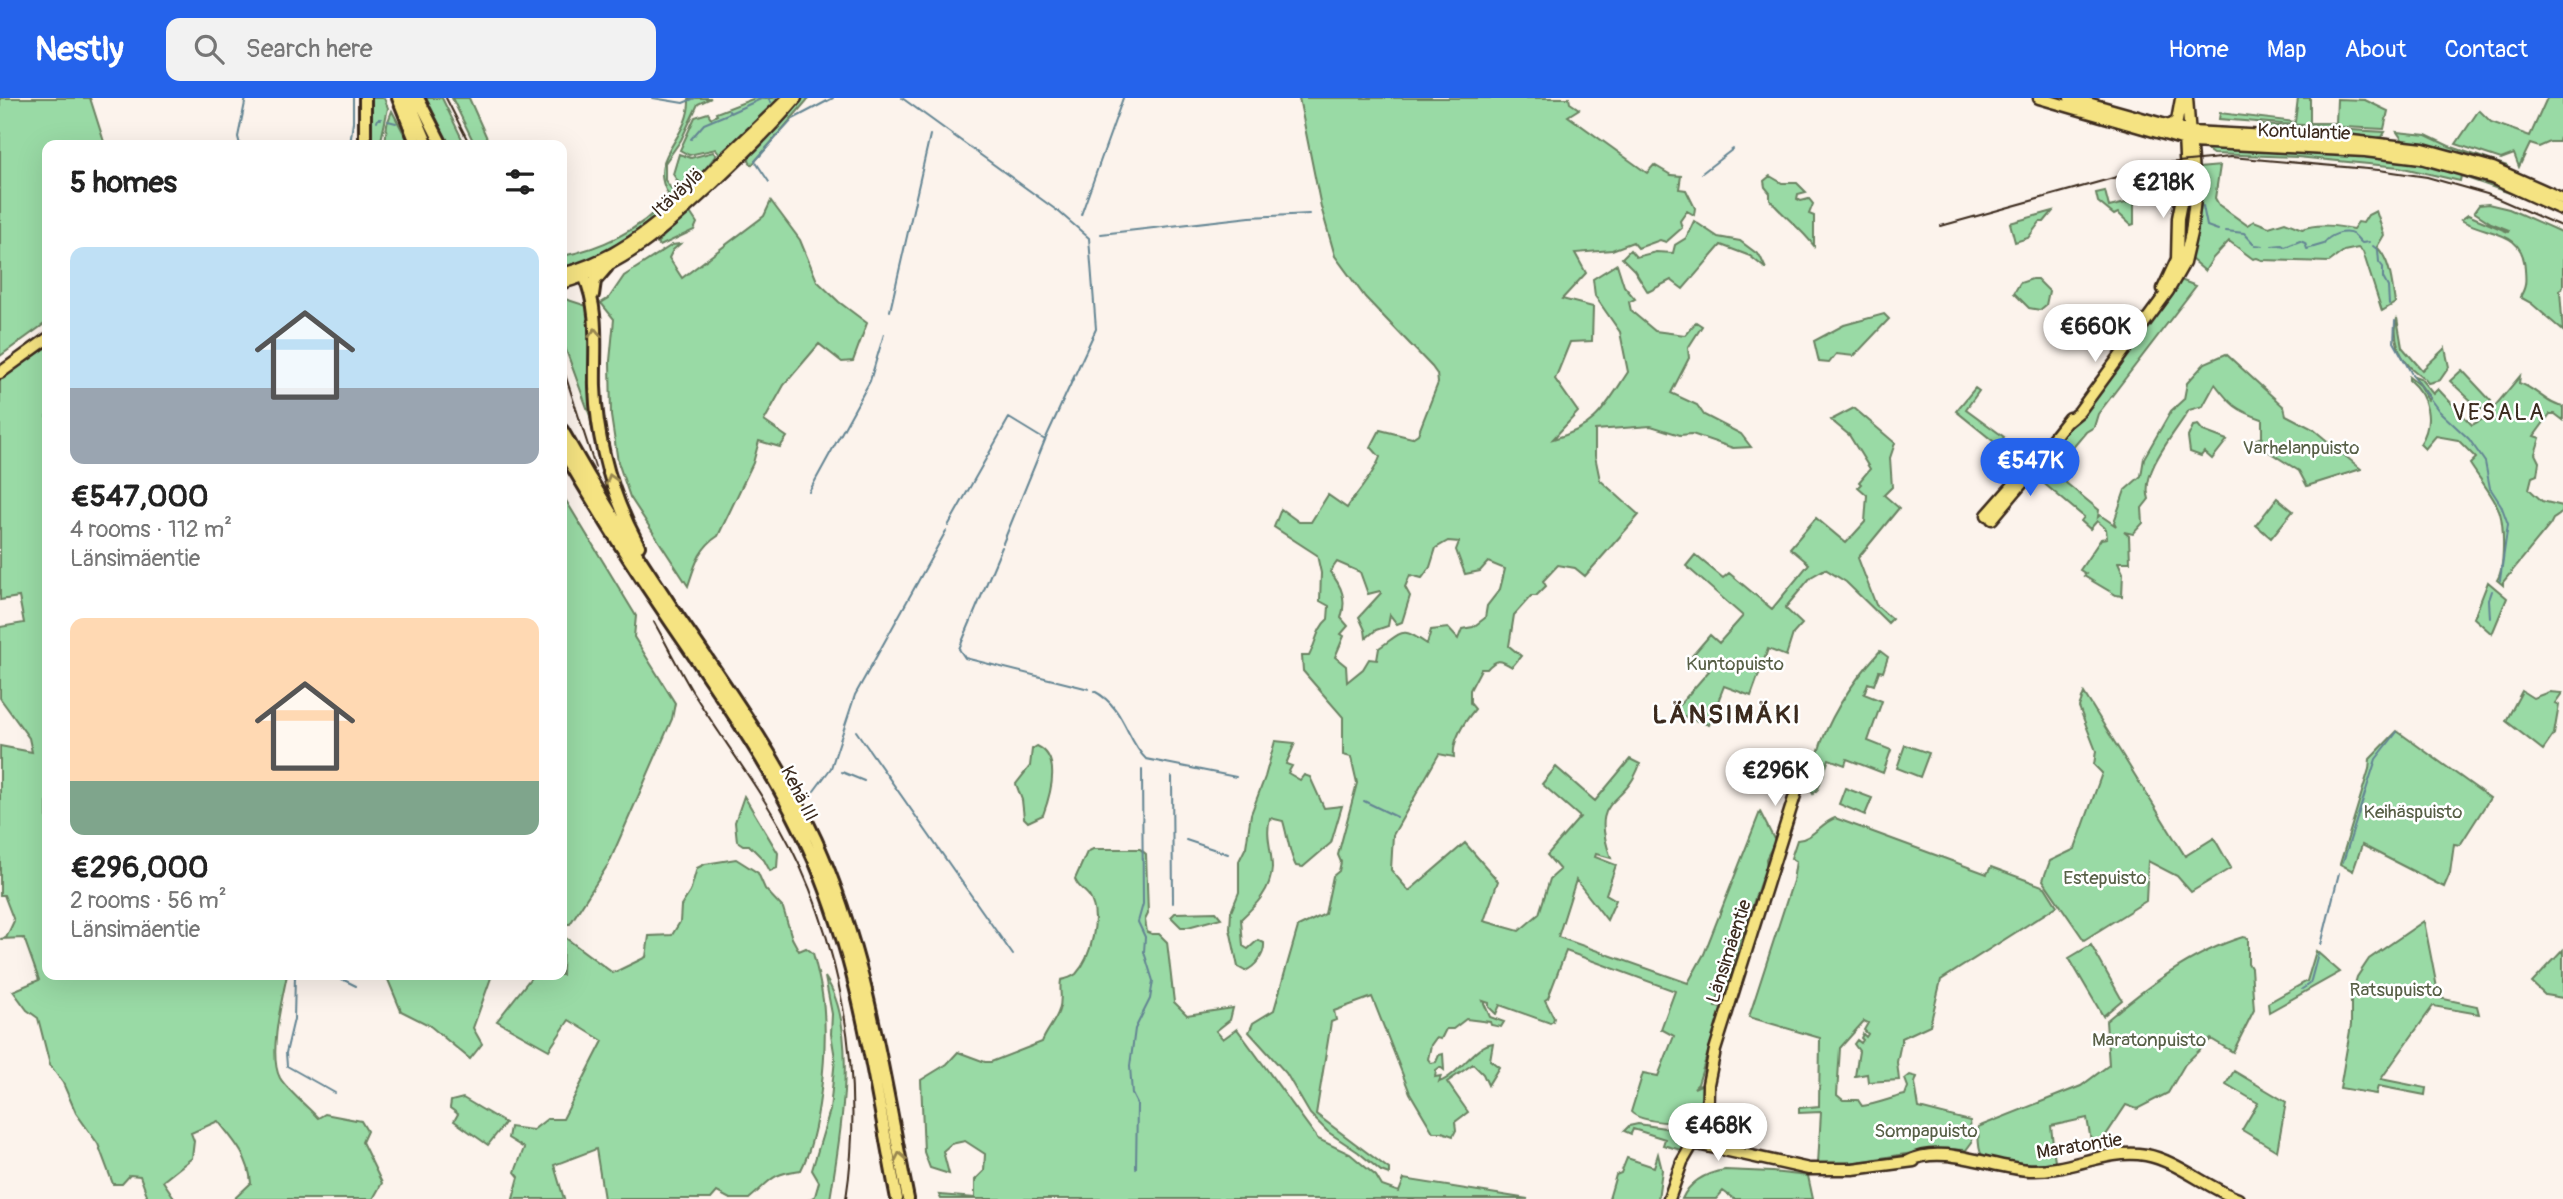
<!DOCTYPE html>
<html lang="en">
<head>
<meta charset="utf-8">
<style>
  body { margin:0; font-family:Pangolin,sans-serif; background:#f2f2f2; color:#222; height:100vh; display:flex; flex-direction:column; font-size:26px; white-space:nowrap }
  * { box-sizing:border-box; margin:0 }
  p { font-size:23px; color:#767676 }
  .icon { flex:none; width:38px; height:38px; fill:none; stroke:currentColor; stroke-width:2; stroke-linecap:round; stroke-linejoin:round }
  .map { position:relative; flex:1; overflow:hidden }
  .details { position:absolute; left:42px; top:42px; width:525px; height:840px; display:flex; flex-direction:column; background:#fff; border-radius:14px; box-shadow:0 7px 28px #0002 }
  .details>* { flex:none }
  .price { position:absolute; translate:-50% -60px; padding:0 16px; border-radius:24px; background:#fff; color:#222; font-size:23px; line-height:46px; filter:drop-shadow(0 2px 4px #0008) }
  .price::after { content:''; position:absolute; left:50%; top:42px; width:21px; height:16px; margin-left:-10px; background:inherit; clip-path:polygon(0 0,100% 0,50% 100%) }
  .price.selected { background:#2563eb; color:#fff }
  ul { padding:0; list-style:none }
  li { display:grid; align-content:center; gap:14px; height:371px; padding:0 28px }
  li span { display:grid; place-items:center; height:217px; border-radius:14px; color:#555 }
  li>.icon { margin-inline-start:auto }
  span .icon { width:126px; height:126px; fill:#fffc; stroke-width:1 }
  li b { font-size:30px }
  h2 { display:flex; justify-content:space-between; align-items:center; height:84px; padding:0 28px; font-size:30px }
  header { display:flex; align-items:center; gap:42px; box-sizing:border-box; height:98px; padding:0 35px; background:#2563eb; color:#fff }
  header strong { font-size:33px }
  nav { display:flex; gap:38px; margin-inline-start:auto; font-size:24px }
  .search { width:490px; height:63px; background:#f2f2f2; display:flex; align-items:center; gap:18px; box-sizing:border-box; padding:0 24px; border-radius:14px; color:#767676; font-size:26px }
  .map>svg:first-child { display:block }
</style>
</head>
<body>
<header>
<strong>Nestly</strong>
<div class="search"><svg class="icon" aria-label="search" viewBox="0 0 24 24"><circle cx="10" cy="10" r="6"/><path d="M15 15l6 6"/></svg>Search here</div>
<nav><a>Home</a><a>Map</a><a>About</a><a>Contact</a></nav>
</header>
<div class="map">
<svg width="2563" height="1101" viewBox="0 0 2563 1101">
  <rect width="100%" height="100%" fill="#fcf3ec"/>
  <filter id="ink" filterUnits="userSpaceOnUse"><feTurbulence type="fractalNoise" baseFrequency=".0143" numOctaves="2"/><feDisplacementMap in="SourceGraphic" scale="14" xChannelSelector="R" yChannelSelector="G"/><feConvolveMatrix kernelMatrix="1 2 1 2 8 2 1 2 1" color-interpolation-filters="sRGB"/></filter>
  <g filter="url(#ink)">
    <path fill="#99daa5" stroke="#6a8262" stroke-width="2" fill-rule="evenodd" d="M0 0H90L105 47H47V224L0 258Z
      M369 0H384L388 10 380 47H367Z
      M424 0H442L465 47H447Z
      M452 0H469L490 47H475Z
      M689 0H711L698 6 681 42 665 65V82L679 102C642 133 610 158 562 170V158C599 151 641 132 666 102L668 96C646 58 691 41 689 0Z
      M755 0H785L717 62 719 55 716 51 689 57 680 52 695 19 708 15 711 20 717 17 716 15Z
      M801 0H809L752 67 749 63 750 56Z
      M1299 0H1569L1570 5 1579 11 1568 18 1647 75 1654 67 1671 77 1681 78 1679 91 1686 92 1695 110 1694 117 1687 113 1680 123 1682 130 1666 144 1660 142 1638 150 1633 144 1612 152 1575 155 1586 175 1562 201 1593 209 1592 243 1570 244 1555 281 1578 314 1553 341C1596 330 1605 309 1628 274L1620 234 1595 198 1593 181 1617 166 1624 188 1635 201 1629 204 1631 213 1655 233 1685 237 1696 224 1702 228 1688 250 1689 260 1671 295 1697 307 1704 317 1741 336 1751 349 1733 350 1692 336 1680 337 1651 328 1595 332V358L1600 382 1639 417 1585 478 1575 470 1558 467 1543 483 1546 488 1536 498H1531L1514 517 1509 548 1521 558 1512 569C1500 561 1496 561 1487 571H1481L1470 592V605L1475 611C1465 623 1452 642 1454 659L1439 656 1393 737 1391 772 1409 793 1465 745 1498 783 1484 823 1519 833 1539 816 1550 781 1560 772 1547 757 1580 719 1542 686 1556 669 1595 703 1630 661 1640 666C1624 712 1588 696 1611 760L1596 756 1595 759 1616 767 1606 796 1616 802 1607 822 1576 782 1558 839 1688 885 1704 856 1760 714 1775 743 1766 761 1767 773 1761 782 1734 863 1726 899 1719 896 1715 909 1722 910 1698 986 1694 990 1705 985C1702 994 1701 1011 1695 1018 1685 1029 1639 1024 1631 1014L1643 975 1658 978 1674 938 1661 931 1675 893 1566 853 1548 900 1545 902 1554 920 1553 923 1550 925 1500 907 1496 916 1489 909V905L1483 903 1490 919 1504 924 1501 929 1491 927 1490 924 1466 921 1453 931H1446L1441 941 1436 940 1431 947 1428 961 1431 965 1436 964 1439 957 1443 956 1444 972 1440 969 1436 972 1435 979 1441 978 1439 984C1458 978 1475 947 1493 945L1490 962 1499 969 1488 987 1483 976 1473 966 1447 984 1468 1014 1455 1024 1456 1032 1453 1038 1442 1034H1433L1410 995 1372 899 1334 913 1336 922 1331 924 1316 1016 1389 1071V1076L1381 1073 1358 1054 1328 1034 1310 1016 1286 975 1249 934 1253 925 1274 912 1298 829 1325 816 1333 778 1339 773 1341 764 1338 757 1357 685 1351 659 1343 657V619L1303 573 1302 558H1309C1316 545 1317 530 1328 521L1329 508 1320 503 1321 475 1317 457 1274 429 1281 411 1299 424H1311L1328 397 1347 410C1358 393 1373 378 1380 359L1371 349 1380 332 1412 340 1418 336 1438 285 1437 276 1432 269 1365 199 1335 158 1321 109ZM1448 443 1459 444 1456 452 1465 476 1480 473 1488 464 1505 471 1500 491 1487 508 1485 520 1473 529 1462 531 1458 541 1448 530 1431 532 1427 546C1401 528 1404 533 1379 550L1377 562 1369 561 1363 571 1347 584 1346 568 1335 559 1344 538 1341 536 1348 528 1341 520C1347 502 1342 488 1330 474L1337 464 1360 474 1368 496 1380 493 1381 495 1359 519 1365 532 1366 540 1376 532 1388 528 1390 517 1397 526 1402 524 1410 498 1405 489 1410 477 1422 480 1430 469 1436 450Z
      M2298 0H2310V25H2336L2337 1 2365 2 2388 13 2384 31 2282 26 2219 21 2220 15 2295 24Z
      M2547 0H2563V23L2559 44H2550L2539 49 2530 46 2519 69 2514 56 2501 61 2456 46 2479 12 2491 24 2530 38Z
      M392 13 410 47H385L387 26Z
      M2260 27 2385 34 2382 39 2373 41 2272 34V32L2259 31Z
      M2397 34 2426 37 2449 48 2507 68V70L2499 68 2404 44Z
      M2204 50 2391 58 2436 66 2481 79 2527 101 2461 78 2460 83 2399 69 2297 59 2213 56Z
      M713 54 716 57 686 96 673 76 679 56 691 60Z
      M2220 68 2215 100 2219 107 2247 127 2254 123 2269 129 2285 124 2302 131C2318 125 2337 128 2353 131L2358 124 2363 125 2368 117 2376 113 2384 137 2377 149C2391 163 2392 187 2395 205L2382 213 2363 154 2358 150 2344 153 2329 164 2262 162 2257 160 2253 161 2229 143 2213 160 2205 173 2191 161 2201 104 2199 70Z
      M1770 78 1782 85H1797L1806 94 1798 96 1797 101 1801 103 1809 101 1813 106 1809 116 1814 118V148C1801 130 1784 119 1770 102V95L1765 89 1764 83Z
      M2105 93 2109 109 2134 103V126L2131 127 2118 115 2114 117 2098 104 2096 95Z
      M771 103 800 142 817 183 839 204 867 225 853 263 842 264 819 246 784 287 764 323 787 339 780 349 759 343 753 365 718 438C699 450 695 467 688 488L630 399 618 364 611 318 610 263 614 221 601 205 609 200 624 178 672 147 680 146 673 152 669 160 682 180 764 118Z
      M2488 106 2509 111 2563 135V188L2560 193 2563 233 2531 205 2520 199C2526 189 2526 184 2525 172 2524 131 2488 138 2461 122L2468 117 2508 134 2509 132 2491 125 2474 114 2479 107Z
      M689 113 697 125 694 132 660 148 657 145Z
      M2053 113 2044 124H2040L2028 140 2015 144 2010 125Z
      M1694 123 1718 139 1740 143 1760 158 1766 171 1750 158 1721 147 1683 191 1671 182 1648 194 1634 172 1622 160 1630 152 1636 159 1656 154 1673 155 1675 147 1686 140Z
      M2032 181H2037L2049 193 2046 207 2040 212 2029 210 2014 195 2020 185Z
      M2178 181 2196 188 2098 316 2094 329 2086 334 2060 365 2066 385 2099 412 2098 419 2100 417 2116 428 2114 424 2125 392 2141 378 2144 360 2171 313 2184 301 2187 285 2205 265 2226 256 2284 309 2286 317 2313 331 2361 371 2307 388 2299 373 2252 343 2262 339V321C2236 312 2231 307 2215 286L2203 308 2189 312C2175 335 2140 374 2149 401L2142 410 2143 425 2133 436 2124 434 2129 438 2130 464H2118L2123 475 2122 498 2116 497 2084 478 2086 476 2080 472 2101 441 2107 440 2106 431 2097 423 2090 431 2081 423 2084 419 2041 383 2033 390 2028 385 2047 354Z
      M562 200 587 208 590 212 598 342 592 332 590 318 562 241Z
      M1884 216 1889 221 1854 258 1836 256 1829 265 1819 264 1814 243 1844 227Z
      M2397 220 2402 249 2422 272 2445 250 2449 269 2440 282 2428 285C2424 279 2421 278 2416 274 2398 261 2393 238 2397 220Z
      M47 249V877H287C282 901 268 958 280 980 287 992 308 1009 318 1020L325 1016 361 1023 367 1033 362 1044 382 1085 373 1101H234L251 1085C249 1059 234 1043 218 1023L191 1035 194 1043 192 1060 163 1083 175 1101H145L147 1097 140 1078 130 1077 122 1086H113L98 1046 76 1015 63 985 50 967 38 920 27 912 13 893 39 882 24 840 0 841 6 840 14 823 4 797H0V648L32 654 29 640 0 600V529L24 525 19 499 0 502V282Z
      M2462 272 2491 303 2481 312 2450 283Z
      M2414 278 2420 280 2433 296 2438 291 2472 327 2485 320 2520 278 2519 285C2536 290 2546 306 2563 309V322L2555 316H2550L2534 338 2540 340 2535 356 2539 364 2537 377 2532 379 2529 391 2542 403 2563 408C2563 416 2559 417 2553 421L2550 427 2503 484V487L2497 482C2505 471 2504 429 2500 415 2496 401 2478 379 2470 366L2476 360 2458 342 2436 338 2425 351 2420 346C2434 325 2429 299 2409 282V279L2419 287 2428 302 2430 300Z
      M1975 290 1979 293 1966 311 2004 339 1998 347 1956 313Z
      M1854 310 1895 345 1890 360 1892 389 1884 397 1899 410 1858 460 1876 507 1892 521 1888 525 1846 484 1825 471 1811 479 1785 510 1802 526 1793 536 1786 558 1768 551 1751 598 1724 588 1709 627 1678 616 1674 613 1709 573 1692 558 1710 537 1719 545 1743 518 1686 468 1695 457 1723 480 1729 475 1772 511 1809 466 1790 450 1816 420 1846 445 1865 424 1867 397 1858 389 1861 386 1859 384 1870 371 1849 337 1831 322Z
      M2198 327 2203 333 2227 342 2212 361 2204 354 2201 358 2190 354 2188 339 2193 328Z
      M562 396 636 518 634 539 675 605 672 621 609 765 570 826H567L562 832Z
      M2277 400 2293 413 2271 440 2256 427Z
      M2488 484 2507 500 2492 536 2474 520Z
      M1880 553 1888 559 1883 574 1879 573 1874 587 1868 585 1864 596 1882 603 1868 643 1891 652 1883 675 1847 661 1845 667 1829 661 1818 691 1813 696 1810 691C1812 680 1813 668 1817 658 1828 620 1854 582 1880 553Z
      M2522 593 2533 600 2549 594 2562 595 2555 605 2559 607 2554 636 2543 652 2506 623Z
      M2084 595 2185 758 2214 740 2231 770 2191 794 2177 778 2148 763 2146 803 2084 842 2043 782 2050 763 2075 751 2102 675 2094 667 2096 653 2079 609Z
      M2397 633 2490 700 2460 747 2454 746 2450 775 2444 789 2362 747 2353 773 2340 766 2369 671 2370 661Z
      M1275 643 1295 645 1286 666 1292 668 1288 675 1300 682 1304 677 1310 679 1324 710 1342 708 1331 745 1303 769 1296 768C1290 758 1287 736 1283 723L1270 720C1265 738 1272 752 1272 770 1271 792 1256 807 1241 821L1243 848 1248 851 1258 842 1264 845C1265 857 1255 869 1245 873L1238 869 1230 831 1231 814 1239 794V763L1246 749 1251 716 1265 679Z
      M1905 647 1929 655 1920 679 1897 670Z
      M1037 648C1062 659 1050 698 1043 717L1028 724 1024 720 1022 702 1016 686 1030 668 1032 651Z
      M1845 690 1872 700 1865 717 1839 706Z
      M744 698 778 755 777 770 770 773 764 762 749 747H743L737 743 735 724Z
      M1835 720 1987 776 1991 769 2045 789 2057 808 1941 882 1930 927 1902 940 1897 964 1899 982 1868 984 1867 976 1855 978 1859 953 1854 946 1857 942 1861 945 1863 942 1861 940 1863 936 1866 939 1868 936 1864 932 1868 925 1864 923 1840 950 1837 997 1843 1002H1858L1862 1008C1878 1006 1890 1000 1905 997L1908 989 1905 981 1910 977 1917 979 1915 985 1919 1010 1970 1023 1972 1044 1966 1052C1916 1048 1868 1068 1818 1066L1821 1014 1799 1015V1010L1819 1008 1820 940 1749 919 1793 783 1796 763 1791 760 1797 742C1813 741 1821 725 1835 720Z
      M1093 751H1140L1146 756 1148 816 1145 822 1147 834 1152 836H1159L1167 844 1174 904 1187 917 1233 910 1230 922 1216 933 1223 941 1237 931 1318 1041 1350 1056 1376 1078 1382 1088 1399 1094 1404 1081 1528 1101H941L939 1097 975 1100V1082L984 1073 985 1056 965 1043 951 1046 943 1053 949 1076 930 1070 924 1054 921 982 947 966 958 954 985 964H991L1042 944C1046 933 1056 923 1059 912 1063 901 1059 893 1061 882 1066 881 1072 879 1076 876 1091 860 1102 818 1089 798 1084 791 1078 790 1075 781L1087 754Z
      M736 761 758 775 765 791 783 810 792 840 799 853 806 850 813 855C818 874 823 894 824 913 827 955 820 1035 801 1072 769 1076 771 1083 749 1101H730L717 1094 711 1101H604L596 1051 554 1067 564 1101H513L519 1079 515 1074 524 1050 508 1040 510 1029 533 1032 547 1021H563L603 943 569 922 549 952 497 923 533 877H562L563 838 613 875 646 859 649 838 672 837 680 824 681 808 690 794 697 770 705 766Z
      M1216 814 1221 820 1188 829H1181L1171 819 1175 815Z
      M2424 823 2439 900 2477 908 2479 916 2433 908 2381 981 2426 990 2425 997 2378 988 2376 996 2340 990 2351 927V901L2357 879 2369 861Z
      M2243 839 2248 840V865L2251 870 2254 912 2233 954 2211 941 2185 966 2168 995 2137 1011 2126 1007 2104 1040 2091 1043 2087 1020 2051 1028 2055 1064C2042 1066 1991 1066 1982 1057 1977 1051 1979 1036 1978 1029L2081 988 2109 967 2106 923C2146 889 2193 854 2243 839Z
      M2091 847 2122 902 2103 918 2069 860Z
      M2563 852V900L2545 897 2532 885Z
      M2316 853 2340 874 2269 914 2268 905 2307 883Z
      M386 877H492L473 930 482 946 470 961 429 927 401 913Z
      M825 879C860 931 840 1041 830 1101H810L815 1098 819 1084 812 1072 830 1012 835 960 831 936 832 916Z
      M2234 973 2286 1004 2277 1053 2242 1032 2258 1005 2226 986Z
      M463 1000 505 1025 488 1047 454 1023 458 1016 450 1010 451 1003Z
      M1638 1026 1678 1032 1683 1038 1681 1052 1663 1047 1665 1041 1633 1031 1631 1036 1624 1033 1629 1028Z
      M1658 1056 1662 1072 1658 1101H1609L1616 1077 1621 1075 1627 1060 1654 1069Z
      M1725 1072 1772 1074 1808 1078 1813 1101H1734L1723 1093 1716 1101H1682C1690 1083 1706 1075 1725 1072Z"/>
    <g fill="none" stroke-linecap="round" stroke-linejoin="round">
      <path stroke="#648593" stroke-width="2" d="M653 0 683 5 695 0
        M768 0 771 4
        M902 0 1059 114 1089 140 1096 231 1045 342 1009 320 948 428
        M729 13 730 15 763 0
        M793 21 833 0
        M388 23 396 25
        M377 24 378 21H381
        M691 41 704 26 730 15
        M240 47 238 39 246 0
        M350 47 353 24V0
        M1702 75 1733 51
        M769 84 755 63 792 22
        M2203 108 2207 128 2218 132
        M1081 117 1123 0
        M2226 133 2244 135 2255 147 2263 148
        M1101 136 1250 119 1309 116
        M2272 148 2282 147 2285 149 2300 143 2305 145 2307 151 2324 146C2328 137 2345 131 2354 137 2357 139 2359 143 2362 145L2369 144
        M2373 148 2378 152 2379 164 2383 169V180L2388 189 2389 206
        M890 213 930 37
        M2395 223 2394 244 2413 278 2439 313 2469 341 2485 364 2490 390 2501 407 2508 426 2500 482
        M809 394 870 283 884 236
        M1003 445 1045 342
        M1002 449 959 551 965 560 1089 591
        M2490 520 2489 502 2492 493
        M1094 593C1125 609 1126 642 1146 661L1236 679
        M856 633 1013 857
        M842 674 864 683
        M1172 679 1173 805
        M814 693 831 670 855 597 946 433
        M1364 703 1397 719
        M1186 742 1228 756
        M2343 764 2376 661 2397 634
        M2321 847 2339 775
        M295 877 294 921 286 955 287 968 335 995
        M334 877 356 888
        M2302 891 2310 886 2318 856
        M1136 1070 1137 1006 1132 996 1130 968 1135 931 1150 901 1153 883 1144 854 1145 839 1138 824 1143 806 1142 672"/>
      <defs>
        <path id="major" d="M2039 0 2192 44 2365 53 2421 60 2492 80 2563 112
          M2070 0 2191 34 2343 42 2423 51 2493 70 2563 101
          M2168 29 2177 23 2181 1
          M562 176C628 159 672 114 718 67 741 45 765 23 788 0
          M562 185C623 168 664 131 709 89 740 60 769 32 796 0
          M2163 191 2177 161 2178 120 2186 79 2184 38
          M0 275 47 241
          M2068 323 2079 314 2168 193 2184 165 2191 135 2195 101 2187 0
          M1987 417 2039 358 2069 320
          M1992 421 2023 384
          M1706 1028 1699 1022 1690 1024 1685 1030 1686 1039 1693 1045 1809 1071H1853L1914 1063
          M1699 1045 1707 1036 1708 986 1715 952 1796 694
          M1909 1063C1942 1045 1995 1071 2030 1072 2070 1074 2105 1050 2146 1057 2175 1062 2208 1090 2238 1101
          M1669 1101 1682 1064 1693 1045"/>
        <path id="highway" d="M398 0 417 47
          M408 0 428 47
          M418 0 442 47
          M365 47V0
          M574 173 584 178C600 213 594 251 595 289 597 345 612 398 639 448
          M593 197 595 183 607 169
          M562 332C596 392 632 450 671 508 723 584 777 658 816 742 868 858 883 978 908 1101
          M562 351C595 408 629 463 666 517 720 597 776 673 814 762 861 873 874 984 897 1101"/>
      </defs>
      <use href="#major" stroke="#3b2a1e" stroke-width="15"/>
      <use href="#highway" stroke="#3b2a1e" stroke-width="16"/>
      <use href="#major" stroke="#f5e382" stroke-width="10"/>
      <use href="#highway" stroke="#f5e382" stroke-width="10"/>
      <path stroke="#3b2a1e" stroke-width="2" d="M446 0 470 47
        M1941 128 2167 65 2231 59 2379 72 2427 79 2487 96 2563 129
        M562 267 595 369
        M654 524C667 547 679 571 692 593 720 638 753 681 779 727 841 836 865 977 846 1101"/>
    </g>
    <defs><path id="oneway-chevron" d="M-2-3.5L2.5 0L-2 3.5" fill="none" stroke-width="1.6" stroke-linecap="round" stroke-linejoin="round" transform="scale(1.75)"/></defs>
    <g stroke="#988650">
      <use href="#oneway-chevron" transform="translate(595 235) rotate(-91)"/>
      <use href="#oneway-chevron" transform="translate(611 381) rotate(-107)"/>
      <use href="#oneway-chevron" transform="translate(900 1059) rotate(-101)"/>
    </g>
  </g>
  <g text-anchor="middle" stroke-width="5" stroke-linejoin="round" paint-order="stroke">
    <g font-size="19" fill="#3b2a1e" stroke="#fff">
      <text transform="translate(2304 33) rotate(2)" y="7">Kontulantie</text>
      <text transform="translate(677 94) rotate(-43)" y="7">Itäväylä</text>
      <text transform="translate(800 695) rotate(63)" y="7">Kehä III</text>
      <text transform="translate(1728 853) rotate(-72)" y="7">Länsimäentie</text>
      <text transform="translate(2079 1047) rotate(-9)" y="7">Maratontie</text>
    </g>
    <g font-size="19" fill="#575f46" stroke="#fff">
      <text x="2301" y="356">Varhelanpuisto</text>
      <text x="1735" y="572">Kuntopuisto</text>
      <text x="2413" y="720">Keihäspuisto</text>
      <text x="2105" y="786">Estepuisto</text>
      <text x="2396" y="898">Ratsupuisto</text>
      <text x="2149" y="948">Maratonpuisto</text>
      <text x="1926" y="1039">Sompapuisto</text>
    </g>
    <g font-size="23" letter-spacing="2" fill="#3b2a1e" stroke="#fff">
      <text x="2499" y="322">VESALA</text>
    </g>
    <g font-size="26" font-weight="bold" letter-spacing="2" fill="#3b2a1e" stroke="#fff">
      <text x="1727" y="625">LÄNSIMÄKI</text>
    </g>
  </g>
</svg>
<b class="price" style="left:2163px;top:122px">€218K</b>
<b class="price" style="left:2095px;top:266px">€660K</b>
<b class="price selected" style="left:2030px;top:400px">€547K</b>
<b class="price" style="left:1775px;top:710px">€296K</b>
<b class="price" style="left:1718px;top:1065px">€468K</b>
<section class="details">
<h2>5 homes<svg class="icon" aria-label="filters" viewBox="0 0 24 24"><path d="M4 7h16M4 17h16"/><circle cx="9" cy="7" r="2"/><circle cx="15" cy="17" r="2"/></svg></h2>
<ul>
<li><span style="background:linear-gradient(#bfe0f5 65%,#9aa5b1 0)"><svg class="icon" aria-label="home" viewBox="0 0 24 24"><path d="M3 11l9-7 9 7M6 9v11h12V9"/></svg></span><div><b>€547,000</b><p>4 rooms · 112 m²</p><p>Länsimäentie</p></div></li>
<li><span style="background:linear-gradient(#ffd9b3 75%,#7fa58c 0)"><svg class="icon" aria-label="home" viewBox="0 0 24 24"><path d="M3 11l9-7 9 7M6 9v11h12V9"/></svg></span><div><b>€296,000</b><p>2 rooms · 56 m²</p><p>Länsimäentie</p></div></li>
</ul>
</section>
</div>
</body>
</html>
